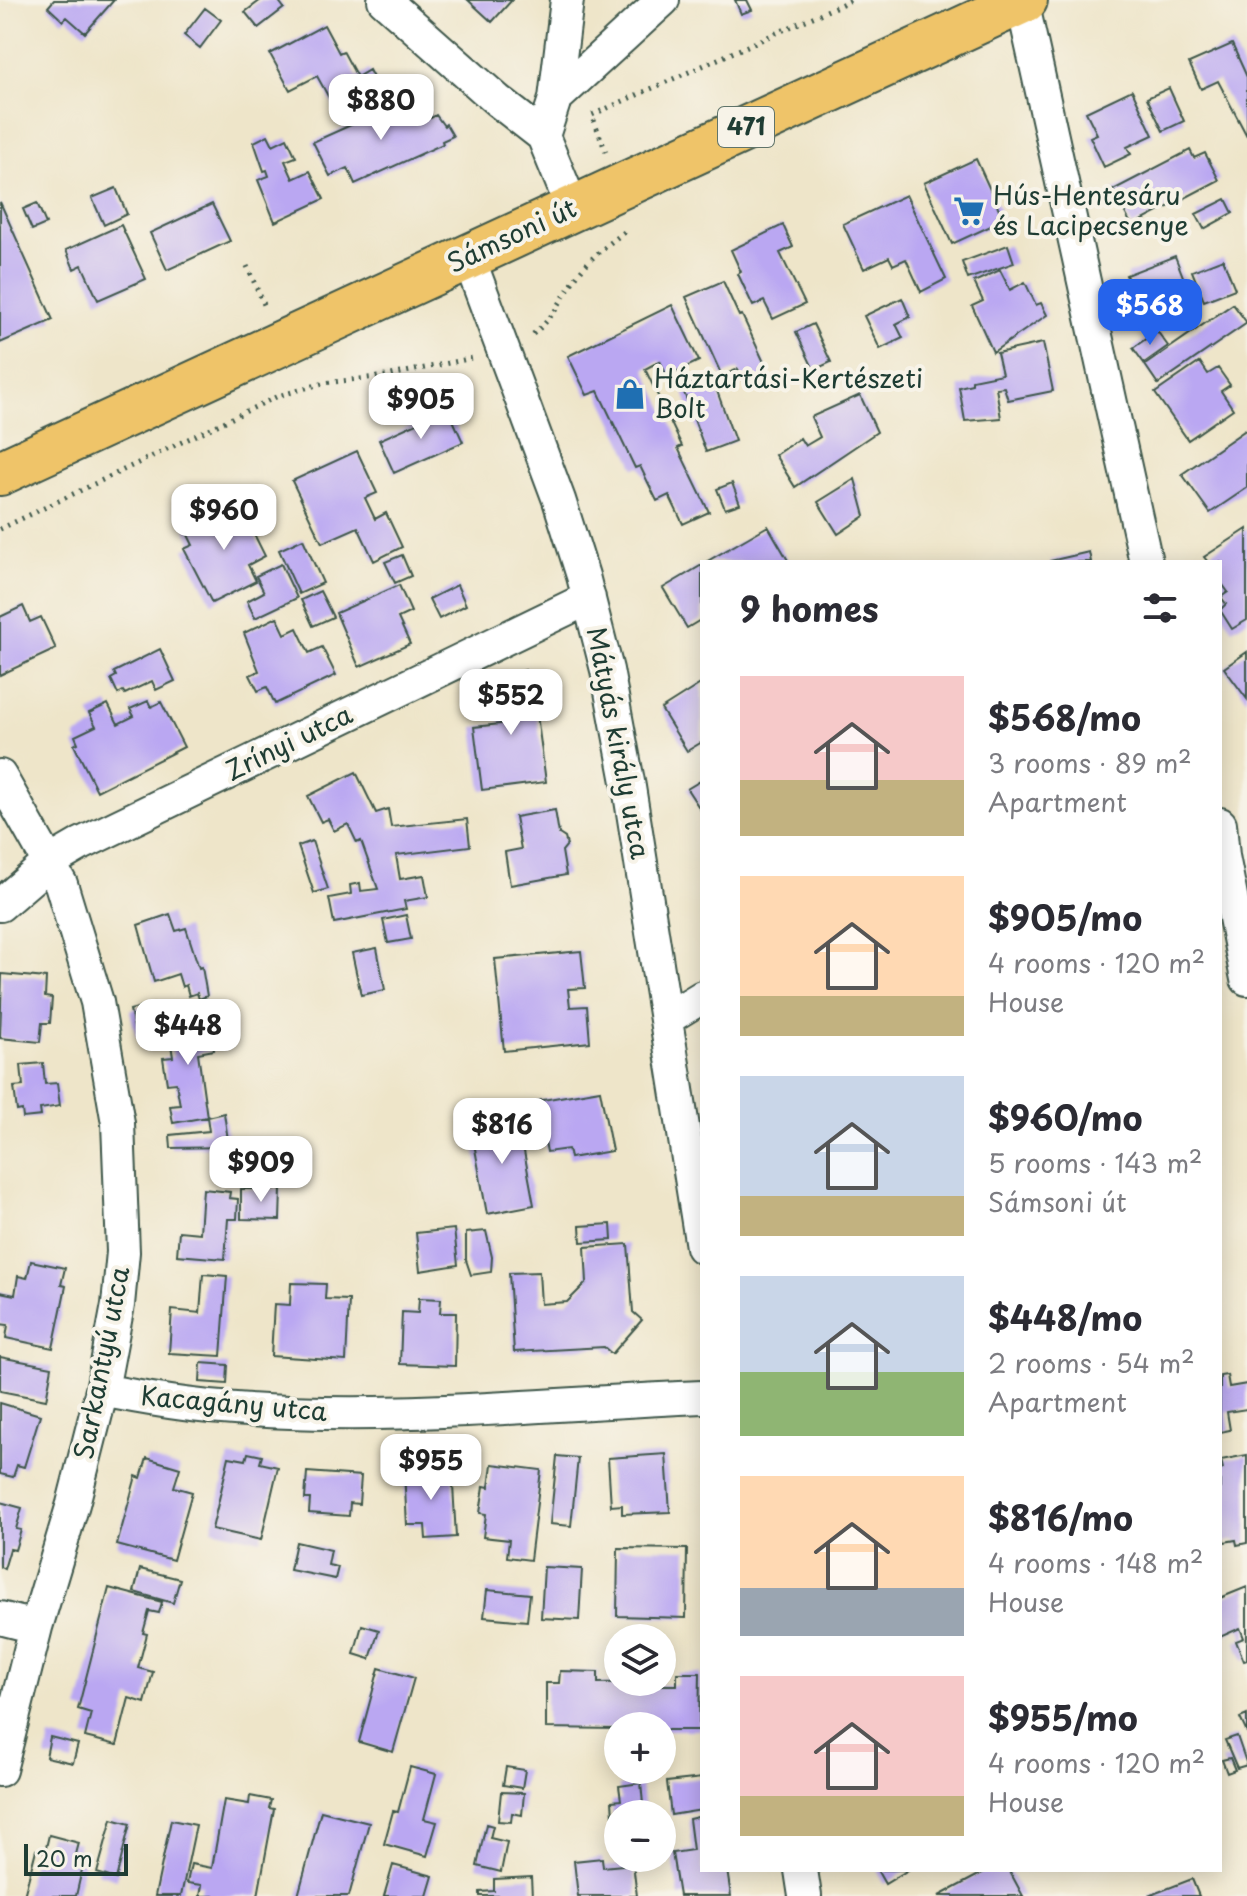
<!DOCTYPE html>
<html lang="en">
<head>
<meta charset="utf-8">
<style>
  body { margin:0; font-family:"Playpen Sans",sans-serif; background:#f2f2f3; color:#2b2b33; height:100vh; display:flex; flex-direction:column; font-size:30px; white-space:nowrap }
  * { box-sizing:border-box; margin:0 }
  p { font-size:26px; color:#7c7c81 }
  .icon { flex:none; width:44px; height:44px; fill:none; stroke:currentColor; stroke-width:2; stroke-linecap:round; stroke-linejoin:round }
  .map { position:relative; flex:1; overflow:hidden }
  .drawer { position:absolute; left:700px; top:560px; width:522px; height:1312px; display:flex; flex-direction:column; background:#fff; border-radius:0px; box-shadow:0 4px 20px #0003 }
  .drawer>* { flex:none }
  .buttons { position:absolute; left:604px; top:1624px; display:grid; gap:16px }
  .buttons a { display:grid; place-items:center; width:72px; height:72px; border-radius:50%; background:#fff; box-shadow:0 4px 20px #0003; font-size:40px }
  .scale { position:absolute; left:24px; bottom:20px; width:104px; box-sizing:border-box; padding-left:8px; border:4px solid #1f3d34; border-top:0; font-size:22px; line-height:28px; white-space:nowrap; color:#1f3d34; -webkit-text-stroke:6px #f7f3e8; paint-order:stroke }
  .price { position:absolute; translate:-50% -68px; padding:0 18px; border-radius:16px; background:#fff; color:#222; font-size:26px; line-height:52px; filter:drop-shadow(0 2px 4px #0008) }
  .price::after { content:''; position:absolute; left:50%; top:48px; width:24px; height:18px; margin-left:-12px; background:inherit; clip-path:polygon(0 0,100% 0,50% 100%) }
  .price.current { background:#2563eb; color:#fff }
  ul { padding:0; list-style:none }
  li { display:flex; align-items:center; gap:24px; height:200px; padding:0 40px }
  li span { display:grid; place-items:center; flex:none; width:224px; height:160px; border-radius:0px; color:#555 }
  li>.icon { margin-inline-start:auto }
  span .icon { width:96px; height:96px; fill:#fffc; stroke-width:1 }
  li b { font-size:34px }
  h2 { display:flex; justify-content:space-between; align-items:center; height:96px; padding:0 40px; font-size:34px }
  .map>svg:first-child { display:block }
</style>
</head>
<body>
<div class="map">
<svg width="1247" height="1896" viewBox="0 0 1247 1896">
  <rect width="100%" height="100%" fill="#f7f3e8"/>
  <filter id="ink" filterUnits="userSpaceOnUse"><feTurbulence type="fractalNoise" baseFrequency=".0125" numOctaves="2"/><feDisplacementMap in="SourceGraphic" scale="16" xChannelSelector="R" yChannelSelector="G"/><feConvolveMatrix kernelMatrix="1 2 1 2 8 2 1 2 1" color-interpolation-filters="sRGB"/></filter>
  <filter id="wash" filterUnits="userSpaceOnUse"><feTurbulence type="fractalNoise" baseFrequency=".006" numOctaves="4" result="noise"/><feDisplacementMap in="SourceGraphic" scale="32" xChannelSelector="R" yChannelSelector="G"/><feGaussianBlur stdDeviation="1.8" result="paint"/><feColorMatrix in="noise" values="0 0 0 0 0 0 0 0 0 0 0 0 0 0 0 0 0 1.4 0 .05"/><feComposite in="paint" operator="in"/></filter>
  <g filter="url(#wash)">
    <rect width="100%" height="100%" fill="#eee5c9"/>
    <g id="blocks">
      <path fill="#baa7f2" d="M54 0H114L85 33 67 17 63 21 48 7Z
        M261 0H278L284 8 258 28 245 12Z
        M468 0H512L492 22Z
        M735 0H747L752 10 741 14Z
        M205 8 221 20 200 48 184 35Z
        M324 25 339 53 343 51 357 77 369 70 381 93 339 116 317 76 290 90 270 54Z
        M1232 44 1247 77V136L1218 81 1201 89 1189 63Z
        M1169 88 1184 121 1163 131 1147 98Z
        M1132 90 1153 135 1127 147 1131 154 1104 167 1090 137 1097 134 1086 112Z
        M402 102 408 116 427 107 431 118 436 115 444 126 446 124 453 136 442 141 443 144 355 184 348 168 330 176 313 142Z
        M268 135 273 145 287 138 296 157 285 161 293 179 310 171 324 199 275 222 258 180 269 176 267 170 264 171 254 142Z
        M1190 150 1194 158 1205 153 1219 180 1132 226 1113 190Z
        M976 159 1004 220 952 244 924 183Z
        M116 188 127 214 104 225 92 198Z
        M906 195 946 279 921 292 906 259 893 265 889 257 864 269 843 224Z
        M1226 199 1233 213 1204 229 1196 214Z
        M0 202 53 320 0 343Z
        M37 203 46 224 32 230 23 209Z
        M212 204 230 241 167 270 150 233Z
        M121 225 146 279 98 300 82 265 74 269 66 250Z
        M783 225 793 247 780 253 805 304 773 319 764 301 753 306 738 274 741 272 731 250Z
        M1008 245 1014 263 968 279 962 262Z
        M1175 256 1194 305 1185 308 1188 316 1170 323 1167 315 1145 323 1126 275Z
        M1223 259 1235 289 1204 301 1192 271Z
        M1000 270 1010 290 1025 282 1036 305 1041 303 1047 315 993 352 972 306 983 301 974 282Z
        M723 281 739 316 742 315 769 373 745 384 738 369 722 376 686 297Z
        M902 298 910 317 896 324 903 338 880 349 864 316Z
        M1233 304 1247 323 1158 384 1145 365Z
        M672 305 699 361 667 376 660 361 645 369 682 446 678 448 709 512 683 524 669 495 657 501 640 466 635 468 598 391 587 395 568 356Z
        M813 324 831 362 814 370 796 332Z
        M1157 331 1168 346 1144 363 1133 348Z
        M1043 343 1053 391 1008 400 1004 387 996 388 1001 418 965 421 959 387 972 384V380L1002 374 997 353Z
        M1200 362 1208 374 1218 368 1230 385 1221 391 1233 409 1188 440 1155 393Z
        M712 377 735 441 706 452 682 387Z
        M860 395 877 432 795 487 775 455 800 438 805 446 820 437 811 417Z
        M448 409 463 442 394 473 379 440Z
        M1247 429V488L1210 513 1182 474Z
        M357 451 377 493 365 498 375 519 386 513 402 547 374 561 358 527 322 543 292 481Z
        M855 479 865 516 838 534 818 502Z
        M732 483 740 504 725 509 717 489Z
        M238 502 265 556 248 565 256 581 212 603 184 549 193 545 185 529Z
        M768 526 789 562H706Z
        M1247 529V620L1232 629 1220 610 1226 604 1221 597 1228 592 1220 581V562H1208L1204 557Z
        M303 539 323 583 299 594 279 550Z
        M1089 552 1091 562H1050V561Z
        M402 555 411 576 395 583 385 562Z
        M281 564 297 598 255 618 247 601 264 592 256 576Z
        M702 565V619L687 628 663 588Z
        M399 585 411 612 398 618 410 644 359 667 336 613Z
        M457 585 466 605 439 619 429 599Z
        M320 591 333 617 313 626 301 600Z
        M23 606 30 622 41 617 56 649 0 675V617Z
        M277 617 285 634 297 628 309 653 322 647 336 675 275 704 267 687 258 691 250 675 259 671 244 633Z
        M160 649 175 681 156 690 152 681 125 694 123 691 118 694 111 679 116 676 114 672Z
        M1247 652V699L1224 668Z
        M525 670 535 700 546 782 482 790 474 727 501 724 487 683Z
        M702 683V742L687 751 661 709Z
        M148 701 151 707 161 702 184 747 97 791 74 745 78 743 75 736 96 726 89 713 108 704 118 724 134 716 130 709Z
        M356 772 376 813 388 809 391 827 467 819 470 846 396 855 400 879 424 875 428 897 404 901 406 909 334 923 329 898 351 894 350 885 360 883 361 891 378 889 361 841 357 843 348 824 334 831 328 819 321 822 308 796Z
        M702 780V812L687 789Z
        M555 810 559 834 565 838 567 845 562 851 566 875 510 885 505 852 521 849 515 817Z
        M312 841 328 889 314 893 298 846Z
        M170 914 176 931 186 928 199 968 202 967 207 996 199 999 197 993 189 996 186 985 182 987 178 974 154 982 138 925Z
        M406 915 411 939 388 943 383 920Z
        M377 948 385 990 361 995 352 953Z
        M581 951 585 988 568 989 570 1007 587 1006 590 1042 504 1051 495 959Z
        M2 974 46 978 45 997 52 998 50 1023H42L40 1042 0 1038Z
        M153 1004 159 1030 136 1036 130 1010Z
        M209 1018 214 1050 198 1053 207 1117 173 1123 170 1106 180 1105 176 1083 167 1084 163 1058 173 1057 168 1025Z
        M43 1063 45 1084 57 1083 60 1106 40 1109 41 1116 23 1118 22 1110 17 1111 14 1087 23 1086 21 1065Z
        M600 1090 612 1151 570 1158 568 1149 547 1152 537 1101Z
        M224 1113 229 1147 171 1148 170 1135 209 1131 207 1117Z
        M518 1119 534 1205 487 1214 471 1127Z
        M203 1189 230 1192 229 1198 238 1199 237 1219H228L225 1259 177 1255 179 1231 200 1233Z
        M241 1189H281L280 1220 241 1219Z
        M611 1224 612 1240 581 1242 580 1226Z
        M454 1229 458 1265 420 1271 416 1233Z
        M486 1231 492 1257 491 1272 471 1275 466 1260V1233Z
        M628 1244 633 1312 642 1320 612 1354 604 1347 514 1352 509 1273 539 1272 541 1304 567 1302 587 1282 585 1247Z
        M31 1261 65 1268 61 1285 66 1286 53 1348 6 1338 8 1325 0 1324V1292L15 1295 18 1276 27 1278Z
        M203 1274 227 1276 221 1356 169 1353 172 1310 200 1313Z
        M291 1283 326 1284 325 1299 349 1300 346 1361 271 1356 274 1304 290 1305Z
        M419 1298 441 1299 440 1313H456L455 1366 400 1364 402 1312 418 1313Z
        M0 1357 52 1367 46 1400 0 1391Z
        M201 1363 228 1365 227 1384 200 1382Z
        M1227 1375 1229 1387 1247 1384V1409L1227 1412 1230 1430 1220 1432V1376Z
        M0 1403 40 1415 24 1467 17 1465 13 1477 0 1474Z
        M248 1453 262 1456 260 1463 278 1467 261 1540 212 1529 229 1457 246 1460Z
        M666 1454 670 1512 622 1514V1505L611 1506 608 1458Z
        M1247 1455V1543L1237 1545 1236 1540 1224 1542 1220 1524V1470L1223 1469 1221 1460Z
        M557 1456 578 1458 571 1526 550 1524Z
        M147 1458 180 1468 174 1487 192 1492 173 1560 117 1545 136 1476 141 1478Z
        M492 1464 541 1470 530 1560 507 1557 509 1540 483 1537 486 1514 480 1513 484 1486 489 1487Z
        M452 1468 456 1537 426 1539 425 1525H407L404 1471Z
        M307 1472 361 1476 359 1504 350 1503 349 1516 309 1513 310 1499H305Z
        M0 1502 22 1508 16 1529 21 1530 15 1550 10 1549 4 1569 0 1567Z
        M296 1542 331 1550 328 1565 338 1567 335 1579 290 1570Z
        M618 1548 687 1549 686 1618 617 1616Z
        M544 1567 582 1569 579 1620 541 1618Z
        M140 1569 180 1579 173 1603 134 1592Z
        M1247 1587V1660L1244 1661 1236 1641 1244 1638 1240 1628 1220 1637V1598Z
        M109 1588 162 1602 159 1613 149 1611 143 1633 147 1634 138 1668 153 1672 145 1703 129 1698 117 1745 85 1737 91 1713 78 1709Z
        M487 1590 530 1594 527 1621 484 1617Z
        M362 1625 379 1630 370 1659 354 1654Z
        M379 1668 414 1678 393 1752 359 1742Z
        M560 1671 598 1672V1683L655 1682V1685H677V1673H700L699 1730H662V1726H618V1729L546 1728V1683H559Z
        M1247 1715V1733L1240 1718Z
        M1237 1736 1247 1765 1237 1768 1225 1740Z
        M50 1737 78 1744 73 1763 46 1757Z
        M1230 1758 1235 1770 1227 1773 1222 1760Z
        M410 1767 436 1774 424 1819 437 1822 427 1856 384 1844 393 1811 398 1812Z
        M506 1767 525 1770 522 1788 503 1785Z
        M702 1778V1810L671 1815 667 1782Z
        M641 1783 644 1814 613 1816 612 1801 621 1800 619 1786Z
        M501 1792 524 1793 522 1815 512 1813 511 1822 498 1821Z
        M250 1796 271 1800 269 1808 274 1809 258 1896H200L202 1885 187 1883 191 1864 212 1868 224 1800 249 1804Z
        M321 1811 369 1823 349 1896H298Z
        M702 1816V1870H727L731 1896H679L672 1853 693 1850 689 1819Z
        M112 1819 130 1824 116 1879 97 1873Z
        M171 1820 196 1825 181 1896H155Z
        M486 1824 493 1826 490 1838 507 1842 501 1872 477 1866Z
        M49 1835 79 1843 75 1858 84 1861 76 1896H24L36 1850 45 1852Z
        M602 1858 603 1867 633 1864 637 1896H578L574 1861Z
        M393 1865 433 1876 427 1896H384Z
        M877 1870H908L885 1884Z
        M988 1870H1009L1023 1896H939Z
        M531 1877 532 1896H480V1892L494 1891V1879Z
        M1192 1879 1199 1896H1148Z"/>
    </g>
  </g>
  <g filter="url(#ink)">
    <use href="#blocks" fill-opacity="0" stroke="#3e564a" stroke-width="2"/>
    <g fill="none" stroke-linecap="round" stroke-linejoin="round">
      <defs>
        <path id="street" d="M384 0 497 100 543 136
          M567 0 555 99 543 136 572 207
          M1022 1 1146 562
          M555 99 663 0
          M468 256 559 500 583 576 607 670 629 787 702 1247
          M0 776 61 884 97 1002 118 1123 123 1252 118 1305 102 1390 73 1504 36 1627 0 1770
          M1220 824 1223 856 1247 979
          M0 905 50 862 81 844 589 598
          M666 1019 702 997
          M102 1390C142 1398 182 1405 222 1408 382 1422 542 1404 702 1397
          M0 1618 36 1627
          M801 1870 805 1896"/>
        <path id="primary" d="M0 473 1025 0"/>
      </defs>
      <use href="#street" stroke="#3e564a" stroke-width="36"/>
      <use href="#primary" stroke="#3e564a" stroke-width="48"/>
      <path stroke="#3e564a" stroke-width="5" stroke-dasharray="2 6" stroke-linecap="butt" d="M606 152 592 115 851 0
        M247 266 266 309
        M533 334C558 314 561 297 579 273 592 256 610 243 627 230
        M0 529 278 396 324 383 386 376 473 358"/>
      <use href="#street" stroke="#fff" stroke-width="32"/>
      <use href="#primary" stroke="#efc469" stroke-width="44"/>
    </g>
  </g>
  <defs>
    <symbol id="supermarket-bare" viewBox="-9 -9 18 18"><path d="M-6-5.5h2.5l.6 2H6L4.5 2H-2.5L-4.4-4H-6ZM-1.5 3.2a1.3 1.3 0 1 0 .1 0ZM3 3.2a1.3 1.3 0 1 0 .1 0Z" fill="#1f6fb2" stroke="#f7f3e8" stroke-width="2.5" paint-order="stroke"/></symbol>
    <symbol id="shop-bare" viewBox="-9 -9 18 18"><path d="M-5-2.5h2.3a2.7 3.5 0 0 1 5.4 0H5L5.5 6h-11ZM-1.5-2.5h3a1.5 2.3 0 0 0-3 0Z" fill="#1f6fb2" stroke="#f7f3e8" stroke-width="2.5" paint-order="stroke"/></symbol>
  </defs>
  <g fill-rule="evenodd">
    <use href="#supermarket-bare" x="947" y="189" width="44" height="44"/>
    <use href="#shop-bare" x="608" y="372" width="44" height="44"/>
  </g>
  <g text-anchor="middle" stroke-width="8" stroke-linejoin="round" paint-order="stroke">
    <rect fill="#f7f3e8" stroke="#60746a" stroke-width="2" x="718" y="107" width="56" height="40" rx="6"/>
    <g font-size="24" font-weight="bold" fill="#1f3d34">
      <text x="746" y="135">471</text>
    </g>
    <g font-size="26" fill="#1f3d34" stroke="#f7f3e8" text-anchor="start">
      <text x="993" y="205">Hús-Hentesáru<tspan x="993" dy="30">és Lacipecsenye</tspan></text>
      <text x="654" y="388">Háztartási-Kertészeti<tspan x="654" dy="30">Bolt</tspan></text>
    </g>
    <g font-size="26" fill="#1f3d34" stroke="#f7f3e8">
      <text transform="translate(512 236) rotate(-25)" y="9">Sámsoni út</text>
      <text transform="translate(289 743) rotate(-26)" y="9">Zrínyi utca</text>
      <text transform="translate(618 743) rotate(79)" y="9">Mátyás király utca</text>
      <text transform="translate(102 1363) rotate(-79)" y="9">Sarkantyú utca</text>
      <text transform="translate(234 1404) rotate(5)" y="9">Kacagány utca</text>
    </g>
  </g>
</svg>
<div class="buttons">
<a><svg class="icon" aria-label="layers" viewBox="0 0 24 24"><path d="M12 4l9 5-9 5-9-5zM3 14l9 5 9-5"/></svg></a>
<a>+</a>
<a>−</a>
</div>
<div class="scale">20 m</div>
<b class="price" style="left:381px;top:142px">$880</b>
<b class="price current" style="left:1150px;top:347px">$568</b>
<b class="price" style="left:421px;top:441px">$905</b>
<b class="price" style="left:224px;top:552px">$960</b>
<b class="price" style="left:511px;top:737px">$552</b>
<b class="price" style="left:188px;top:1067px">$448</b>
<b class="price" style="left:502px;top:1166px">$816</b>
<b class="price" style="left:261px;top:1204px">$909</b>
<b class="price" style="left:431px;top:1502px">$955</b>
<section class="drawer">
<h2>9 homes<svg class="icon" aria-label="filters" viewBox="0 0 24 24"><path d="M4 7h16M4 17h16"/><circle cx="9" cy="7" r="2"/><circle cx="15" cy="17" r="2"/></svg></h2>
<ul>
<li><span style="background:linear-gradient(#f6c9c9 65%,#c2b280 0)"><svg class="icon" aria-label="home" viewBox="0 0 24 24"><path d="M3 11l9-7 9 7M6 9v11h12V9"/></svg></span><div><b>$568/mo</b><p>3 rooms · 89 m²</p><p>Apartment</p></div></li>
<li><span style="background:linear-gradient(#ffd9b3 75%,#c2b280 0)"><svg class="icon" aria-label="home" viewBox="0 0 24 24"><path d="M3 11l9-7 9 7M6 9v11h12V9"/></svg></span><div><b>$905/mo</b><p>4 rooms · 120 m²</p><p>House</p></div></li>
<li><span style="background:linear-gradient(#c9d6e8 75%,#c2b280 0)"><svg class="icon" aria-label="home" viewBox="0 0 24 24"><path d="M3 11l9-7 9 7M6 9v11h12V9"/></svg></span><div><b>$960/mo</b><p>5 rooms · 143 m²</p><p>Sámsoni út</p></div></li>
<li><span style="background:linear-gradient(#c9d6e8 60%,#8fb573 0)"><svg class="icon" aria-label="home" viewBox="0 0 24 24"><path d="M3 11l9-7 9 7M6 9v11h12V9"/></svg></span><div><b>$448/mo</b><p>2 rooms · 54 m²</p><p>Apartment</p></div></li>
<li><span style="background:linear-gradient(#ffd9b3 70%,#9aa5b1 0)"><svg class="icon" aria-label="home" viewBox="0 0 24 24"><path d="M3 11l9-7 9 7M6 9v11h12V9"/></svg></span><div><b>$816/mo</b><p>4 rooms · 148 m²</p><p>House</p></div></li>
<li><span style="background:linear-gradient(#f6c9c9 75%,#c2b280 0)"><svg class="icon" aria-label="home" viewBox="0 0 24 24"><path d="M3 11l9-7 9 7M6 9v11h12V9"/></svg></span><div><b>$955/mo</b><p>4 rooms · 120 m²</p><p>House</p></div></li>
</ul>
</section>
</div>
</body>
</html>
